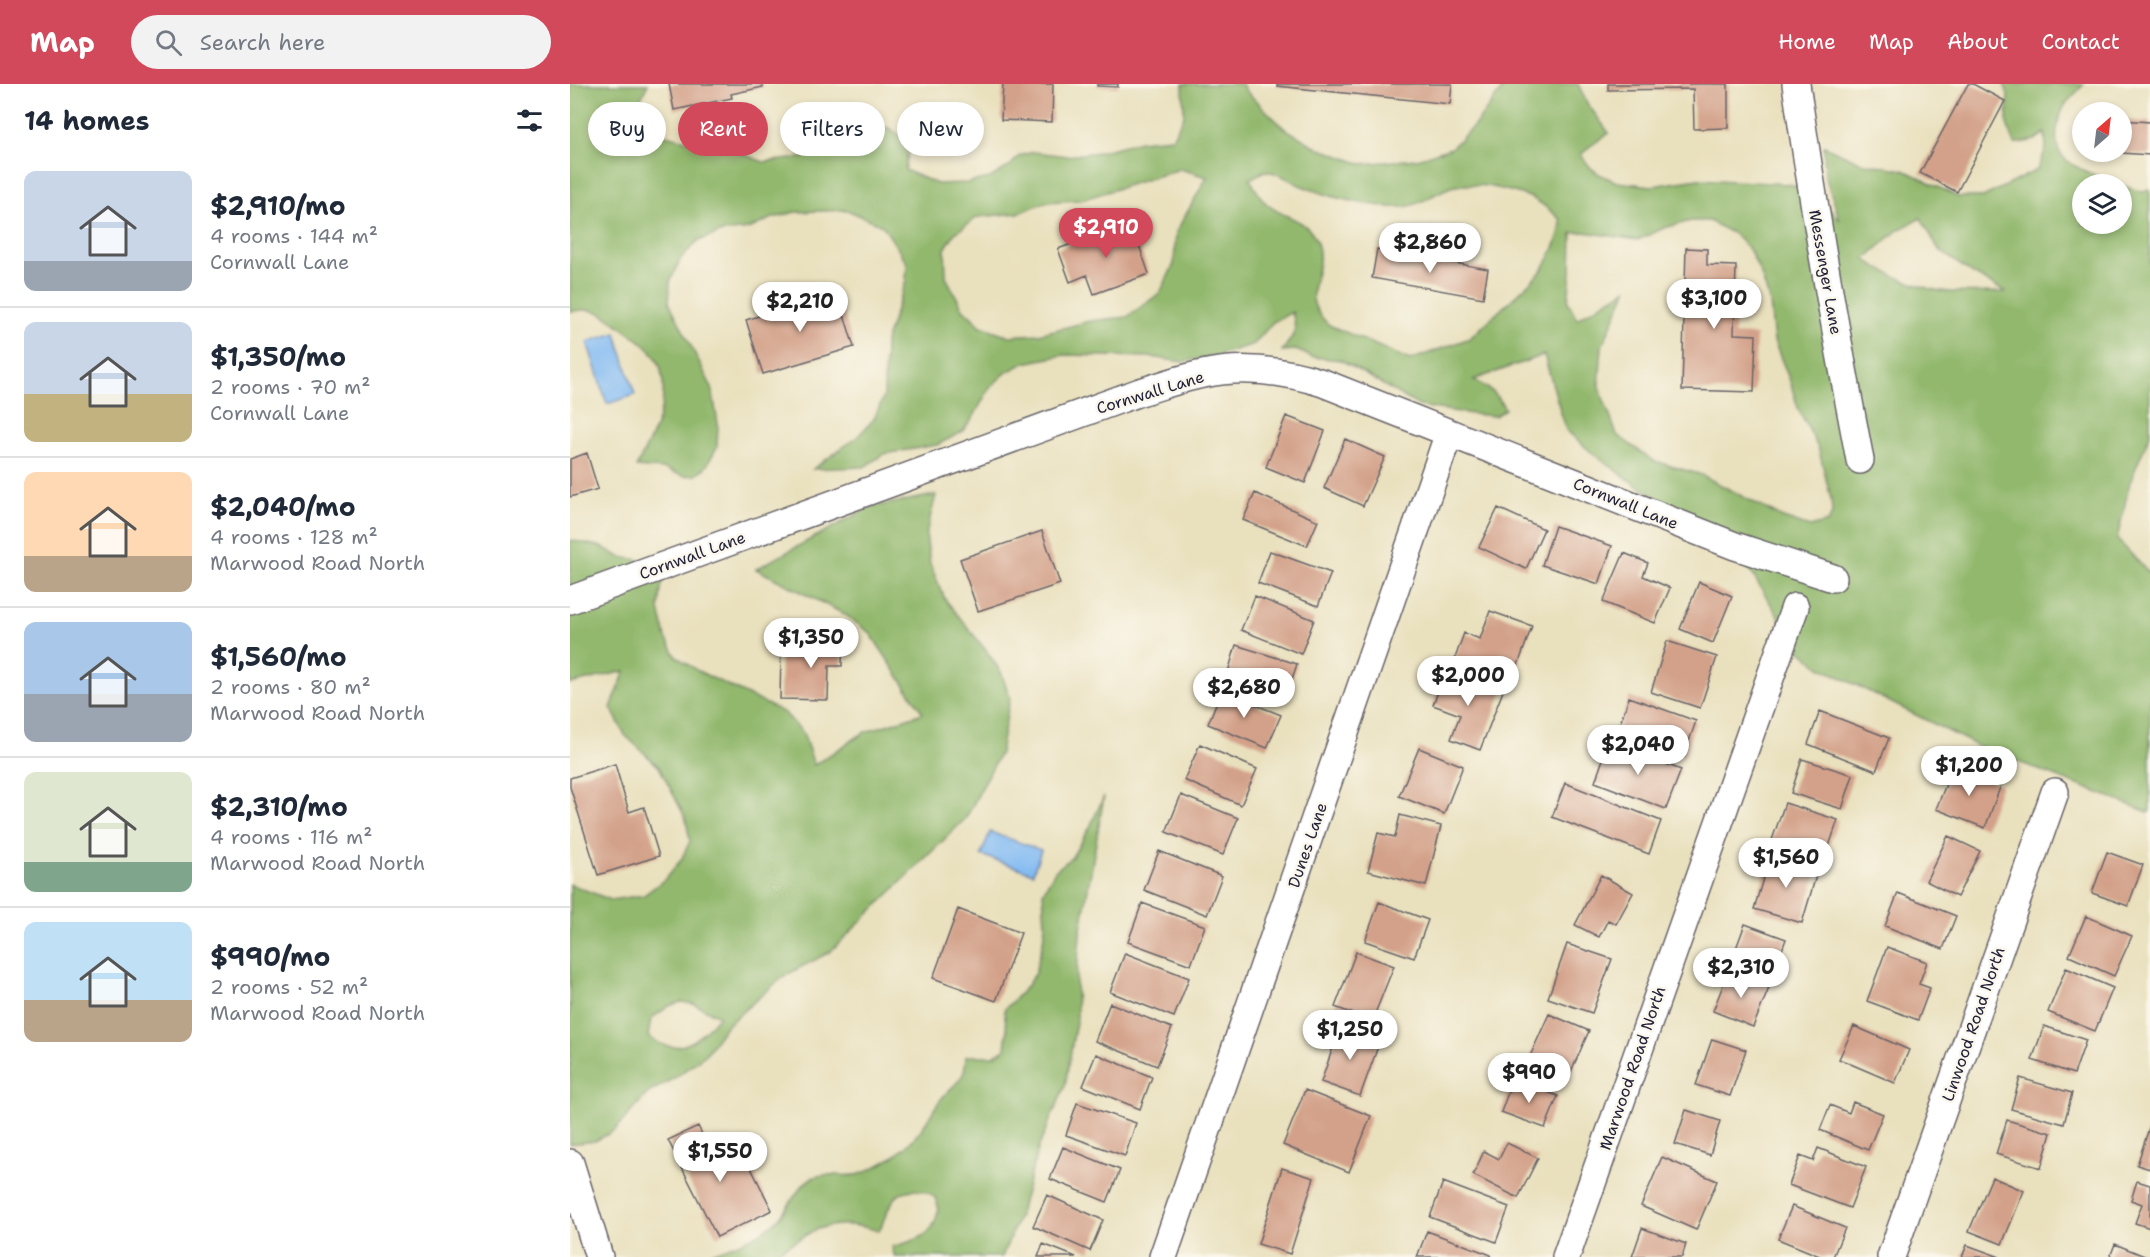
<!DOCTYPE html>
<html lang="en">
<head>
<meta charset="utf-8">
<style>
  body { margin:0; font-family:"Shantell Sans",sans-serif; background:#f2f2f3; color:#1f2937; height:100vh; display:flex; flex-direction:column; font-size:22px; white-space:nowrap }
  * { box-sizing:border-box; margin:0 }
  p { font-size:20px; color:#747a83 }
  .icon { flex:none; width:33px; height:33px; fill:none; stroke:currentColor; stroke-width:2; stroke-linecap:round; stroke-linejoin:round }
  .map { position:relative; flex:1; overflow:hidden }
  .side { display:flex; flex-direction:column; background:#fff; width:570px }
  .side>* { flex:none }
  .banner { position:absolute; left:18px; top:18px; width:570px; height:54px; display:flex; gap:12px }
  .needle { width:39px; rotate:28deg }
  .tools { position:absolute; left:1502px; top:18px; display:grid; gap:12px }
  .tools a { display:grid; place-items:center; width:60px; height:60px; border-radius:50%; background:#fff; box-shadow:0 3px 9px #0003; font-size:30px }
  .price { position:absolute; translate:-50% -51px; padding:0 14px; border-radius:21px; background:#fff; color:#222; font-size:20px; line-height:39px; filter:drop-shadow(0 2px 3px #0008) }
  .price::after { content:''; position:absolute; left:50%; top:36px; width:18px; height:14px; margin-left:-9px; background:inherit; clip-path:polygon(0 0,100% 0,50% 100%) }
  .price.active { background:#d1495b; color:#fff }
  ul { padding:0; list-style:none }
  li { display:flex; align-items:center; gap:18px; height:150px; padding:0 24px }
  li+li { border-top:2px solid #e0e1e3 }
  li span { display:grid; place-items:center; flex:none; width:168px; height:120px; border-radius:12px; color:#555 }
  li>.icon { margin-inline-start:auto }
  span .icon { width:72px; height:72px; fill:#fffc; stroke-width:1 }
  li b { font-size:26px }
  h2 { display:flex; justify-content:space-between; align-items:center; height:72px; padding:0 24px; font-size:26px }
  .chip { padding:0 21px; border-radius:27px; background:#fff; box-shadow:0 3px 9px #0003; font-size:21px; line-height:54px }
  .chip.active { background:#d1495b; color:#fff }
  header { display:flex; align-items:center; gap:36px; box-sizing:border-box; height:84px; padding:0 30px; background:#d1495b; color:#fff }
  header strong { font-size:28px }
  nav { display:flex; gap:33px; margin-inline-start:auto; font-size:21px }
  .search { width:420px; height:54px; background:#f2f2f3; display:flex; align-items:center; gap:15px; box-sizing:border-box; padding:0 21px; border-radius:33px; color:#747a83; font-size:22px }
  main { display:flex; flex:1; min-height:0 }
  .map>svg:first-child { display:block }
</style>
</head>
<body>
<header>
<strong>Map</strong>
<div class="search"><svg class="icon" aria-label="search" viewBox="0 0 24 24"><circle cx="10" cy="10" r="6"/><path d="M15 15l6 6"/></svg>Search here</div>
<nav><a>Home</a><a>Map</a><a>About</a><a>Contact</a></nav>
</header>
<main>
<section class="side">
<h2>14 homes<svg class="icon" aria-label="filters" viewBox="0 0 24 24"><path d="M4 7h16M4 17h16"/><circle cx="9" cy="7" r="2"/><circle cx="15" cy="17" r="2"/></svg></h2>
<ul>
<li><span style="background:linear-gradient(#c9d6e8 75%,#9aa5b1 0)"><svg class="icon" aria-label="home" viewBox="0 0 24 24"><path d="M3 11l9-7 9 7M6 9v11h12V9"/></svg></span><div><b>$2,910/mo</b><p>4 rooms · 144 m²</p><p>Cornwall Lane</p></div></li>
<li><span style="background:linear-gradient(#c9d6e8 60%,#c2b280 0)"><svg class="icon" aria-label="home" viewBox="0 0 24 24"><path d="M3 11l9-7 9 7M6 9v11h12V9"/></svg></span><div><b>$1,350/mo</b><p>2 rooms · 70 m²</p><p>Cornwall Lane</p></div></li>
<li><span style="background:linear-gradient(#ffd9b3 70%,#b9a48a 0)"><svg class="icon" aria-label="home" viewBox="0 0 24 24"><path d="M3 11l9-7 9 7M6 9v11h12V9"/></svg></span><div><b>$2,040/mo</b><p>4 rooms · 128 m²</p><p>Marwood Road North</p></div></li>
<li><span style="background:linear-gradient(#a9c7e8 60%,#9aa5b1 0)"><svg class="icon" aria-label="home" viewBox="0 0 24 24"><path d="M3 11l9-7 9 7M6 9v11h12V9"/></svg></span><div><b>$1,560/mo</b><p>2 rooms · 80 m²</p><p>Marwood Road North</p></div></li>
<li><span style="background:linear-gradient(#dfe7d0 75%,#7fa58c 0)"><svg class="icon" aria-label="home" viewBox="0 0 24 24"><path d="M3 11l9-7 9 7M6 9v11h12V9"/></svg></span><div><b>$2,310/mo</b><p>4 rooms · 116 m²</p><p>Marwood Road North</p></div></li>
<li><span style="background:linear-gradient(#bfe0f5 65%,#b9a48a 0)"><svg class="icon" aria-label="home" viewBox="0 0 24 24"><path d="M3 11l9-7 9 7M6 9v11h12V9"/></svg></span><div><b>$990/mo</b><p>2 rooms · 52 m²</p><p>Marwood Road North</p></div></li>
</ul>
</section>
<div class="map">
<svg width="1580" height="1173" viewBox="0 0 1580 1173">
  <rect width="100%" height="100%" fill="#fbf7ec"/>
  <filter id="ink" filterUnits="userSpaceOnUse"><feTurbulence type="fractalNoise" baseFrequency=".0167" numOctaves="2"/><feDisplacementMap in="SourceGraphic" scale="12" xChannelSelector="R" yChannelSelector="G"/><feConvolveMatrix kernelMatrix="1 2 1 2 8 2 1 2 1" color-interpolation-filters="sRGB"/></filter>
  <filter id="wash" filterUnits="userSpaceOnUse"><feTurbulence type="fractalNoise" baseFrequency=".008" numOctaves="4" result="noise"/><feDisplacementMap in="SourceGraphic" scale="24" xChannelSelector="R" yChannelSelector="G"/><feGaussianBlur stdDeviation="1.35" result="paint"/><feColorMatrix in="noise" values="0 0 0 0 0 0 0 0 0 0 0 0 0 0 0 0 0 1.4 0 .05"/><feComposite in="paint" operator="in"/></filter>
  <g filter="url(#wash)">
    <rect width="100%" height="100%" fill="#e9e0bd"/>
    <path fill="#92b86d" stroke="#5a6d54" stroke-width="1.5" fill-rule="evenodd" d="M0 0H78L56 45 87 49 170 69 194 78 230 74 253 67 287 42 302 40 319 44 331 52 338 69 335 86 367 100 397 99 420 94 440 82 449 72 463 68 497 72 529 68 570 57 602 54 614 32 613 0H672L675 6 714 44 748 64 792 80 847 75 881 64 904 42 936 0H1008L1017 19 1039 49 1019 63 1011 71 1020 83 1029 90 1047 98 1082 102 1128 95 1218 100 1241 107 1270 136 1255 91 1254 62 1290 78 1334 86 1388 113H1413L1467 86 1476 65 1475 49 1465 56 1445 60 1437 40 1438 10 1434 0H1514C1508 7 1500 14 1495 21 1487 36 1481 61 1494 74 1504 84 1536 96 1550 100H1512V140H1551V101L1572 108 1580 106V350L1560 398 1547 455 1580 490V729L1410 663 1250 583 1228 564 1165 462 1066 401 1021 368 996 346 974 271 903 296C920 305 925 307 935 325L925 332 902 330 849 322 771 276 742 273 726 266 712 267C724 251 728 248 722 228L703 238 684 260 645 272 612 278 581 273 494 271 454 279 437 288 420 303 404 332 392 348 367 361 314 370 294 383 243 385 287 353 304 335 314 312 315 258 336 197 337 179 313 142 277 126 225 128 200 135 179 145 152 148 128 157 111 174 100 198 99 218 142 304 148 340 147 363 136 383 126 391 114 392 94 385 66 383C83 351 101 320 90 282 85 266 64 252 51 243 32 229 24 222 0 228ZM610 85 637 93 606 148 604 180 590 209 557 233 520 237 469 250 439 252 411 242 393 225 376 193 375 165 384 150 408 133 448 129 476 118 511 116ZM694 87C709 88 718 96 732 102 756 112 785 119 812 122 844 127 850 117 876 105 898 95 935 105 957 112 970 117 981 127 991 136 991 153 980 175 969 190L900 254 840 276 759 241C724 210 758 190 747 159 738 134 717 136 698 121 690 114 685 104 680 95ZM1351 134 1369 166 1403 190 1436 208C1418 208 1399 209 1380 208 1356 207 1314 190 1295 175L1328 146ZM1121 137H1139L1164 150 1179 165 1191 190 1200 219 1204 257 1220 297 1228 324 1249 366 1261 415 1262 429 1258 438 1240 443 1213 434 1132 391 1084 377 1047 351 1029 303 1032 262 1057 205 1007 235 998 217 1001 190 1002 149 1014 148 1068 156 1094 144Z
      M366 411 356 450 360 480 375 515 418 569 431 588 440 614 430 669 396 734 260 868 214 892 156 942 135 971 106 993 78 1009 44 1047 25 1057 0 1060V800L41 816 74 811 95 795 111 776 120 757 116 735 89 683 55 651 41 624 55 587 0 600V456L32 463 50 473 97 480 91 505 89 525 96 554 106 572 128 587 215 629 233 649 244 681 295 648 353 629 300 549 274 530 186 485 300 423ZM111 918 124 920 149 932C128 956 108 976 78 952L81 935 99 922Z
      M534 712 510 851 506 898 507 932 495 1002 469 1062 449 1132 432 1173H325L322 1163C334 1159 348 1157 357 1149 365 1142 372 1124 365 1114 358 1105 338 1104 330 1110 319 1117 315 1135 309 1147 286 1140 264 1137 241 1148 225 1157 210 1168 191 1172 173 1173 150 1173 131 1173 156 1163 185 1156 206 1137 219 1125 226 1104 240 1095 257 1086 276 1095 290 1090 319 1078 340 1064 357 1037 362 1029 366 1021 372 1014 387 996 395 998 396 972H423L435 965 437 947 434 926 457 902 465 889 473 858 475 841 473 808 485 787 502 773 520 743Z"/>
    <path fill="#82baf2" stroke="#526e96" stroke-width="1.5" d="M46 249 65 311 37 320 17 258Z
      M420 748 471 766 463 789 411 771Z"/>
    <g id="blocks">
      <path fill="#d3a189" d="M99 0H192L193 3 161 10 162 14 104 26Z
        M433 0H483L482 38 431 36Z
        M527 0H548V3L527 2Z
        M707 0H882L880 20 707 2Z
        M1038 0H1158V44L1124 45 1123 5 1038 6Z
        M1398 0H1403L1435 17 1387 108 1350 89Z
        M1551 36 1580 38V71L1551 69Z
        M561 138 579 190 524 210 517 191 500 198 488 165Z
        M1116 164 1137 165V181L1166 182 1164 250 1186 251 1184 308 1112 306Z
        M807 165 918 185 913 214 802 194Z
        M267 208 284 263 193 290 176 236Z
        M716 332 755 347 735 399 696 383Z
        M775 355 815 373 793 422 754 404Z
        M17 369 28 405 0 413V375Z
        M685 409 748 437 737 462 673 436Z
        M928 424 974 445 956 485 909 463Z
        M985 442 1042 462 1029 500 972 481Z
        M472 447 490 500 408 527 390 475Z
        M700 467 761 489 748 522 688 499Z
        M1054 469 1078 479 1073 492 1100 504 1085 539 1033 518Z
        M1129 498 1162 512 1143 559 1110 545Z
        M685 512 744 536 731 570 671 546Z
        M920 527 962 542 942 598 884 577 894 549 910 555Z
        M245 550 273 551 272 582H259L258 616 210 615 211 568 244 569Z
        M1097 557 1147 573 1130 624 1081 608Z
        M666 561 727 580 716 614 656 595Z
        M876 586 933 607 910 666 881 655 890 631 863 621Z
        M651 607 711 631 697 664 638 640Z
        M1059 613 1126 637 1114 672 1047 648Z
        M1250 627 1319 654 1306 687 1238 660Z
        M1039 658 1111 686 1096 725 1025 698Z
        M630 660 687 685 671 721 614 696Z
        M849 664 893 682 874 730 829 712Z
        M1232 675 1283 691 1272 725 1221 709Z
        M45 680 59 728 74 723 89 772 28 791 0 703V694Z
        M1383 683 1431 701 1415 744 1366 725Z
        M995 699 1091 737 1079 770 982 733Z
        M611 711 668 734 653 771 596 748Z
        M1215 719 1268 736 1255 774 1202 756Z
        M830 731 871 742 856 802 798 787 808 749 825 753Z
        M1378 752 1410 767 1387 813 1356 797Z
        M589 767 652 792 637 831 574 806Z
        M1537 768 1573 781 1558 822 1522 809Z
        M1200 771 1248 785 1232 839 1184 825Z
        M1031 791 1063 809 1046 840 1038 836 1029 853 1005 841Z
        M1328 809 1386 832 1373 865 1315 842Z
        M809 818 858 836 844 874 795 857Z
        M572 819 635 842 621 881 558 858Z
        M388 825 451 849 426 917 363 894Z
        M1516 832 1562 852 1544 892 1499 872Z
        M1175 840 1216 855 1202 894 1161 878Z
        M997 860 1042 875 1022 929 978 914Z
        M1317 863 1357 878 1349 900 1360 904 1348 936 1297 917Z
        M786 868 824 882 802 937 765 923Z
        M555 869 619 894 604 933 540 908Z
        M1496 884 1543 904 1525 947 1478 928Z
        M1158 888 1199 904 1183 943 1143 927Z
        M540 919 602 944 587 982 525 957Z
        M979 930 1019 947 996 999 956 981Z
        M1284 942 1339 966 1325 999 1269 975Z
        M1474 942 1516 956 1504 990 1462 976Z
        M770 943 810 957 790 1012 751 998Z
        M1142 955 1176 966 1160 1012 1126 1001Z
        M526 970 582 993 570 1025 513 1002Z
        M1450 994 1502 1009 1494 1040 1441 1025Z
        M943 995 988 1012 975 1044 931 1028Z
        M735 1006 801 1032 779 1088 713 1061Z
        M1283 1018 1313 1030 1298 1066 1250 1046 1260 1021 1279 1029Z
        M507 1019 566 1039 555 1072 496 1051Z
        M1116 1026 1150 1037 1140 1071 1105 1060Z
        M1437 1036 1481 1049 1471 1084 1426 1070Z
        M1580 1041V1085L1567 1081Z
        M128 1042 147 1081 173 1068 202 1126 147 1153 98 1056Z
        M937 1059 968 1074 948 1114 903 1091 914 1067 929 1075Z
        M493 1063 550 1086 537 1118 480 1095Z
        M1248 1064 1296 1083 1280 1124 1219 1101 1230 1072 1243 1077Z
        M1092 1073 1147 1097 1126 1146 1071 1122Z
        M712 1084 744 1094 720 1170 688 1160Z
        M1422 1093 1454 1107 1432 1160 1399 1147Z
        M1567 1097 1580 1101V1144L1565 1139 1572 1120 1561 1116Z
        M873 1098 939 1123 926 1158 860 1133Z
        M477 1111 533 1136 520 1167 463 1142Z
        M1222 1122 1275 1144 1263 1173H1252L1208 1155Z
        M1072 1144 1116 1160 1112 1173H1062Z
        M857 1147 921 1171V1173H847Z
        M473 1160 506 1173H468Z
        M1545 1160 1577 1173H1540Z
        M1397 1161 1430 1173H1392Z"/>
    </g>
  </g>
  <g filter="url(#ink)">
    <use href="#blocks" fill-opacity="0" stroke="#686468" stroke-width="1.5"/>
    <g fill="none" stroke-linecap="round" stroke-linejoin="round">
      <defs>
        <path id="minor" d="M1226 0C1244 126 1266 251 1290 376
          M0 516 570 308C591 302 612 294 633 290 673 281 715 287 753 299L1165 462 1263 494
          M0 1079 29 1173
          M593 1173 879 349
          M996 1173 1225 523
          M1321 1173 1485 708"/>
      </defs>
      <use href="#minor" stroke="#686468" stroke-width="30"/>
      <use href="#minor" stroke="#fff" stroke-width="27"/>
    </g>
  </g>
  <g text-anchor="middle" stroke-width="5" stroke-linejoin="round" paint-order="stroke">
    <g font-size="16" fill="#22223b" stroke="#fbf7ec">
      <text transform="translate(1256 188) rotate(80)" y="6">Messenger Lane</text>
      <text transform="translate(580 308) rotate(-17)" y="6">Cornwall Lane</text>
      <text transform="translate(1056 419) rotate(22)" y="6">Cornwall Lane</text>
      <text transform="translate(122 471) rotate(-20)" y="6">Cornwall Lane</text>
      <text transform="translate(737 761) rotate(-71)" y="6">Dunes Lane</text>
      <text transform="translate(1403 940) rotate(-71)" y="6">Linwood Road North</text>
      <text transform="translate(1062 984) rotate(-71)" y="6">Marwood Road North</text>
    </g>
  </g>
</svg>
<div class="tools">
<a><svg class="needle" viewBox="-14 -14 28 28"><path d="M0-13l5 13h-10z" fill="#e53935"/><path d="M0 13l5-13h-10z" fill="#747a83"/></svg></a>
<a><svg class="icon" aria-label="layers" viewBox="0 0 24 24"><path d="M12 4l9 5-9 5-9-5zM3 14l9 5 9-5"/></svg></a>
</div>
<b class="price active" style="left:536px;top:175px">$2,910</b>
<b class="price" style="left:860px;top:190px">$2,860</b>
<b class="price" style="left:1144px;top:246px">$3,100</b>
<b class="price" style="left:230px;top:249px">$2,210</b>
<b class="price" style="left:241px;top:585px">$1,350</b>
<b class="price" style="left:898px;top:623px">$2,000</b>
<b class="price" style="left:674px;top:635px">$2,680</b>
<b class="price" style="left:1068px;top:692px">$2,040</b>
<b class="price" style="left:1399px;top:713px">$1,200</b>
<b class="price" style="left:1216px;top:805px">$1,560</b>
<b class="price" style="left:1171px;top:915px">$2,310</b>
<b class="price" style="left:780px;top:977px">$1,250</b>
<b class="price" style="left:959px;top:1020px">$990</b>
<b class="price" style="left:150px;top:1099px">$1,550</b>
<div class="banner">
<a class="chip">Buy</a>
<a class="chip active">Rent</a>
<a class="chip">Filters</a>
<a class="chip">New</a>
</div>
</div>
</main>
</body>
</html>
